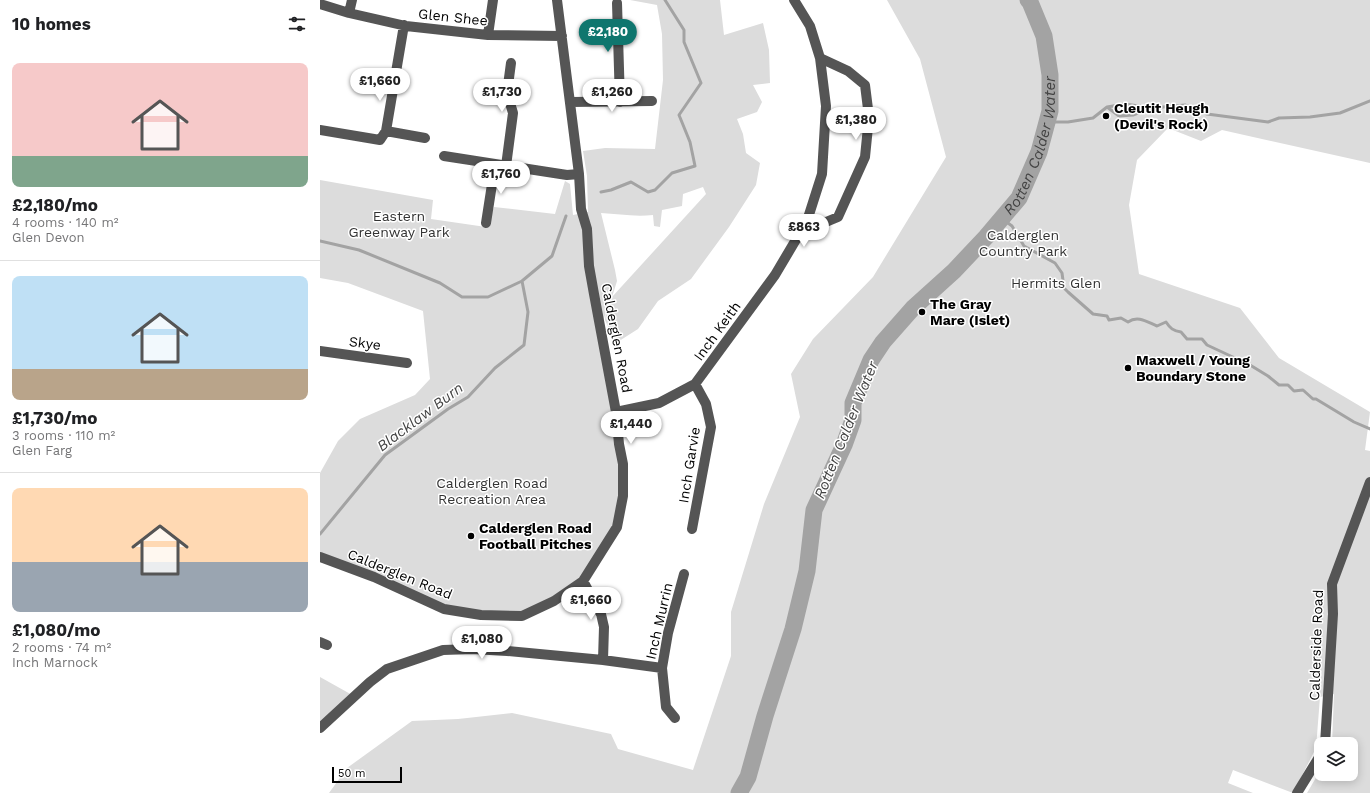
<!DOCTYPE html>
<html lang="en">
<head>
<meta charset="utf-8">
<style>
  body { margin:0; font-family:"Work Sans",sans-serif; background:#f6f6f6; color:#202124; height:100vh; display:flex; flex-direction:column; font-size:15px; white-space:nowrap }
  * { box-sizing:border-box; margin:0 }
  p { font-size:13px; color:#757577 }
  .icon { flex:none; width:22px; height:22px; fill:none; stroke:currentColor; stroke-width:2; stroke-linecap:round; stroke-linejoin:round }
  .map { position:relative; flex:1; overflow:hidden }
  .sheet { display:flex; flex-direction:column; background:#fff; width:320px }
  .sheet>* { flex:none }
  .tools { position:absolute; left:994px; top:737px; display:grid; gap:8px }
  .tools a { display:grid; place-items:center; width:44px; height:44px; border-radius:8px; background:#fff; box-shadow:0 2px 10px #0003; font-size:20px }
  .scale { position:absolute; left:12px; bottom:10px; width:70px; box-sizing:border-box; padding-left:4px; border:2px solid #000; border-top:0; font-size:11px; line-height:14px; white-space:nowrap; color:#000; -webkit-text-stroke:3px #fff; paint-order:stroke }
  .price { position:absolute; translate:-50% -34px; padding:0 9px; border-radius:14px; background:#fff; color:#222; font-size:13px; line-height:26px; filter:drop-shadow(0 1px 2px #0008) }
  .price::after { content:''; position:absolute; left:50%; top:24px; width:12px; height:9px; margin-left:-6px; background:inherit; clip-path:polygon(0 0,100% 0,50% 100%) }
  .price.on { background:#0f766e; color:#fff }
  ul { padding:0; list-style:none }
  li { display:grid; align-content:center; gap:8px; height:212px; padding:0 12px }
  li+li { border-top:1px solid #e0e0e0 }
  li span { display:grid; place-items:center; height:124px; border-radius:8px; color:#555 }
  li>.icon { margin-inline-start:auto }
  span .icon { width:72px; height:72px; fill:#fffc; stroke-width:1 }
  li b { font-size:17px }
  h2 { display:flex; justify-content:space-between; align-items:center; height:48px; padding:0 12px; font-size:17px }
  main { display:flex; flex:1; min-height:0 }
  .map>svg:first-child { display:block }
</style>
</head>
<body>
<main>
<section class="sheet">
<h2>10 homes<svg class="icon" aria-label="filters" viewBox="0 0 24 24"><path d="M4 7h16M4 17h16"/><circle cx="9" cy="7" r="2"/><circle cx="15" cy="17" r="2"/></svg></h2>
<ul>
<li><span style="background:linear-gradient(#f6c9c9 75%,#7fa58c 0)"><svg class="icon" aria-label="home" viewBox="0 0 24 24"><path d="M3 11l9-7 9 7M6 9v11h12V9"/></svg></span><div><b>£2,180/mo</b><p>4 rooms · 140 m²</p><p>Glen Devon</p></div></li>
<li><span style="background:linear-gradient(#bfe0f5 75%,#b9a48a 0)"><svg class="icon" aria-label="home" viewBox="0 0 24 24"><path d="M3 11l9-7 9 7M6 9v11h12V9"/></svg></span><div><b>£1,730/mo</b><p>3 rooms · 110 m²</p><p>Glen Farg</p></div></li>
<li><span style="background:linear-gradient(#ffd9b3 60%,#9aa5b1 0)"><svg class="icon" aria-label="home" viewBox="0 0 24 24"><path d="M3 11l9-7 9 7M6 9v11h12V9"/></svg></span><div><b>£1,080/mo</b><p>2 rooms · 74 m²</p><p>Inch Marnock</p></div></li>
</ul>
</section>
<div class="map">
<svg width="1050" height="793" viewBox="0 0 1050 793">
  <rect width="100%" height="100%" fill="#fff"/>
  <path fill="#dcdcdc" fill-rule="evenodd" d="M310 0H400L404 35 443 23 449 50 450 83 433 85 442 102 437 112 417 119 423 134 426 153 440 163 436 185 409 227 371 279 338 301 318 329 296 343 285 320 286 312 280 331 303 464 297 527 263 581 202 616 124 609 0 557V473L18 441 40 419 95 395 110 379 103 311 28 283 0 278V180L113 200 111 219 166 227 174 207 235 214 245 181 250 184 253 215 268 212 267 176 263 151 285 148 335 149 343 80 342 34 337 5ZM383 187 386 194 292 297 297 281 295 270 281 213C298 214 315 217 333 215L334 226 340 227 342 210 362 206 363 194Z
    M567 0H1050V163L902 130 881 141 848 128 817 160 809 205 819 274 920 308 959 358 1050 412 1045 450 1050 451V793H987L1001 769V774H1031V744H1012L1014 694 1000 697 996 748 973 793 913 770 908 783 933 793H9L27 768 92 721 138 719 192 713 291 734 298 749 373 770 411 656V612L444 504 480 417 471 374 493 339 553 277 626 157 600 59Z
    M0 677 34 696 0 728Z"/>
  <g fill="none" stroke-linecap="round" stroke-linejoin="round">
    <path stroke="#a3a3a3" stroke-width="3" d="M787 107 799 116 813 115 831 108
      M727 122H748L773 118 787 107 805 104 832 108 865 105 887 114 948 122 959 118 990 117 1020 113 1050 101
      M281 192 291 190 311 182 328 192 335 190 352 173 375 166 370 142 359 115 381 83 364 42V30L345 0
      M681 218 692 226 704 246 735 263 742 273 744 288 748 292 773 314 787 316 789 320 801 318 808 322C818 315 827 322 837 326L846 322C850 328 853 331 861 332L867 339H882L887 345 930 365 948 376 959 385H968L974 391 983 390 993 399H996L1034 422 1050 429
      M0 241 39 250 120 283 142 297H168L202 281
      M0 534 65 455 128 409 148 397 175 368 204 345 208 312 202 281 232 256 246 216"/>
    <path stroke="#a3a3a3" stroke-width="17" id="s1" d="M419 793 428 777 445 716 473 629 487 571 494 510 524 445 533 420V403L551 360 563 342 593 308 634 271 666 237 699 198 719 152 730 111V75L724 36 710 2 708 0"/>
    <path stroke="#555" stroke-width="10" d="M297 3 300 102
      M0 4 29 13 86 26 168 35 242 36
      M29 13 32 0
      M168 35 173 0
      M251 102 332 101
      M0 130 60 140 66 131 84 25
      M66 131 105 138
      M124 156 247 175 259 174
      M186 166 193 113 187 93 191 63
      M487 221 506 222 518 217 545 157 549 117 545 85 528 71 500 58
      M166 223 175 165
      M0 351 87 363
      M296 412 339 403 375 384 455 275 487 221 502 174 506 106 500 58 490 26 474 0
      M372 529 391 427 386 404 375 384
      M0 557 54 577 124 609 161 615 202 616 234 601 263 581 297 527 303 496V464L299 444 296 412 274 294 269 266 267 229 261 209 259 174 237 0
      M263 581 281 614 284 627 283 660
      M0 642 7 645
      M355 718 346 707 342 668 348 633 364 574
      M0 728 50 682 67 669 123 650 153 649 187 651 283 660 342 668
      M1005 744 1013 614 1012 584 1050 482
      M977 793 1001 754"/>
  </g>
  <g fill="#000" stroke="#fff" stroke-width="1.5">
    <circle cx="786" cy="116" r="4"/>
    <circle cx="602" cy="312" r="4"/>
    <circle cx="808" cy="368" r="4"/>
    <circle cx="151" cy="536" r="4"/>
  </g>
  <g text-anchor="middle" stroke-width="3" stroke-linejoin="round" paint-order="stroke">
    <g font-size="14" fill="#000" stroke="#fff">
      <text transform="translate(133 17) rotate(6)" y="5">Glen Shee</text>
      <text transform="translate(397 331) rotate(-54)" y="5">Inch Keith</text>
      <text transform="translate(297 338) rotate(79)" y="5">Calderglen Road</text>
      <text transform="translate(45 343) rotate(7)" y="5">Skye</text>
      <text transform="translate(369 465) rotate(-81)" y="5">Inch Garvie</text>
      <text transform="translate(80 574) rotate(22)" y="5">Calderglen Road</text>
      <text transform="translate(339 621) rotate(-77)" y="5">Inch Murrin</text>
      <text transform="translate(996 645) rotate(-88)" y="5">Calderside Road</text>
    </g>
    <g font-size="14" font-weight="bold" fill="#000" stroke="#fff" text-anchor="start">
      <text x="794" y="113">Cleutit Heugh<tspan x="794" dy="16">(Devil's Rock)</tspan></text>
      <text x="610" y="309">The Gray<tspan x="610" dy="16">Mare (Islet)</tspan></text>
      <text x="816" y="365">Maxwell / Young<tspan x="816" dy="16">Boundary Stone</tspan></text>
      <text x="159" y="533">Calderglen Road<tspan x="159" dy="16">Football Pitches</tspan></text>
    </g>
    <g font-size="14" fill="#333" stroke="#fff">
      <text x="79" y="221">Eastern<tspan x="79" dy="16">Greenway Park</tspan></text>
      <text x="703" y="240">Calderglen<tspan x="703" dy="16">Country Park</tspan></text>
      <text x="736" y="288">Hermits Glen</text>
      <text x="172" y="488">Calderglen Road<tspan x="172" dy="16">Recreation Area</tspan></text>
    </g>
    <g font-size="15" font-style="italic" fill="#444" stroke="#fff">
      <text dy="5" stroke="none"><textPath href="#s1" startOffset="730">Rotten Calder Water</textPath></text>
      <text transform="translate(100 417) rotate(-37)" y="5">Blacklaw Burn</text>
      <text transform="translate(526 430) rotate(-68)" y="5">Rotten Calder Water</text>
    </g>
  </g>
</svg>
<div class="tools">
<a><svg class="icon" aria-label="layers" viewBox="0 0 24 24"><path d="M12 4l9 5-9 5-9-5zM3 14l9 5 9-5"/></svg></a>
</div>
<div class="scale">50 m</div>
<b class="price on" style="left:288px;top:53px">£2,180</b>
<b class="price" style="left:60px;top:102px">£1,660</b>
<b class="price" style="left:182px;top:113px">£1,730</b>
<b class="price" style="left:292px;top:113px">£1,260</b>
<b class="price" style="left:536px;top:141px">£1,380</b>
<b class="price" style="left:181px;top:195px">£1,760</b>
<b class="price" style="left:484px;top:248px">£863</b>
<b class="price" style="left:311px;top:445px">£1,440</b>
<b class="price" style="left:271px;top:621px">£1,660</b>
<b class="price" style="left:162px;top:660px">£1,080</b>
</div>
</main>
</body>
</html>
